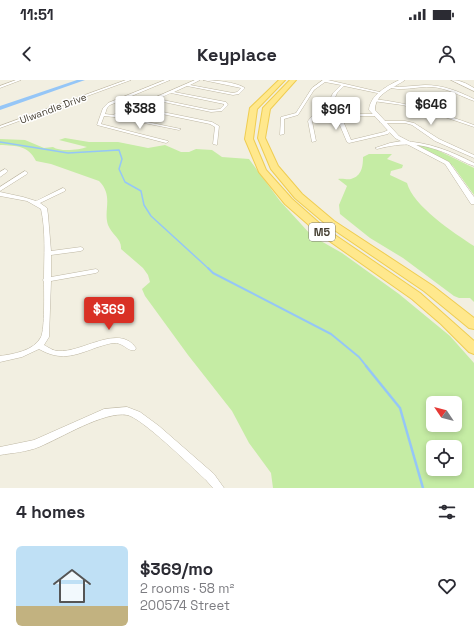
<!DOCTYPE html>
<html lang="en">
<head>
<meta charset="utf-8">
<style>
  body { margin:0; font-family:"Space Grotesk",sans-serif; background:#f7f7f7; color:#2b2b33; height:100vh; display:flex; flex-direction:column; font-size:15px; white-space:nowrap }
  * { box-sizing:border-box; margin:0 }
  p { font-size:13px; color:#7c7c81 }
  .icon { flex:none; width:22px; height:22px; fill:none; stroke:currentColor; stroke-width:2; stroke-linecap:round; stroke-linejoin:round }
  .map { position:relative; height:408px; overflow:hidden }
  .side { display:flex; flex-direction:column; background:#fff; flex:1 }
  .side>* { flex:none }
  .needle { width:26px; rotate:305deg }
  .fabs { position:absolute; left:426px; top:316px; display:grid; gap:8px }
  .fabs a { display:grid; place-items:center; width:36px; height:36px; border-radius:6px; background:#fff; box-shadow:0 2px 6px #0003; font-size:20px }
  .price { position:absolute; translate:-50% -34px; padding:0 9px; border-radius:4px; background:#fff; color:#222; font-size:13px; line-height:26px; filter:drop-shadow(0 1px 2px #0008) }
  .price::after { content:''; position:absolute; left:50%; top:24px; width:12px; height:9px; margin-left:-6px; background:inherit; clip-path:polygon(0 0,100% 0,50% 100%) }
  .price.current { background:#d93025; color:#fff }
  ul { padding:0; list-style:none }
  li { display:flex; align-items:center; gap:12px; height:100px; padding:0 16px }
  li+li { border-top:1px solid #e1e1e2 }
  li span { display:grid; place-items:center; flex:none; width:112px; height:80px; border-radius:6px; color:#555 }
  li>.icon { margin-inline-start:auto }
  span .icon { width:48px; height:48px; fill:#fffc; stroke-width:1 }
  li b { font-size:17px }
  h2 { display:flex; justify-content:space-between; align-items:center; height:48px; padding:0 16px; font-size:17px }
  .status { display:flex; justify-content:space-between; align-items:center; height:28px; padding:0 20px; background:#fff; direction:ltr }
  .status svg { height:11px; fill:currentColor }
  header { display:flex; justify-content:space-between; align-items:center; height:52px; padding:0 16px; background:#fff; font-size:18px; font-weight:700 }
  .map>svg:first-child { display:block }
</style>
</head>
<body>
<div class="status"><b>11:51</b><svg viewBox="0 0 49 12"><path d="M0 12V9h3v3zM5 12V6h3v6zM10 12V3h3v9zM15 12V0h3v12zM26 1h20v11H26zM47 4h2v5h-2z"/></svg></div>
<header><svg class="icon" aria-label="back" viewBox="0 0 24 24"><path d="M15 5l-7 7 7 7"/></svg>Keyplace<svg class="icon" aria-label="person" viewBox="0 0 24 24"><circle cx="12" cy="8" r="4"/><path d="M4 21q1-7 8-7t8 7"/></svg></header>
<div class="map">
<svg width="474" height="408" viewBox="0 0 474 408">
  <rect width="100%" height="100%" fill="#f2efe1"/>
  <path fill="#c5eca4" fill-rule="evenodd" d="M65 58 89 62H118L148 68 165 65 181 72H189L196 69 212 70 222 77 249 79 280 121 312 156 342 173 399 214 450 256 474 283V408H273L271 393 249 363 232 331 188 275 145 216 142 209 150 202 148 195 143 188 121 169C122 159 112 155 108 145 103 130 114 116 99 101L51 84 36 81C28 65 17 66 0 65V59L25 60 44 68 53 67C60 72 79 70 87 67L59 60ZM433 323H455V345H433ZM433 367H455V389H433Z
    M416 65 431 67 474 88V115L453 86Z
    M369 74H392L387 79 403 85 402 88 391 91 390 95 407 103C413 126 454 153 474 166V222L470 218H459L454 216 403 178 370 158 340 134 339 125 347 106 338 99C343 98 347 100 351 99 362 96 363 86 363 77Z"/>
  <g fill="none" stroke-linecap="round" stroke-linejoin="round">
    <path stroke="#95c6f7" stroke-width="1.5" d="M0 62 68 73 119 70 122 79 119 89 125 102 141 111 144 125 151 136 209 189"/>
    <path stroke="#95c6f7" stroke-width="2" d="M208 188 213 193 331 254 359 277 367 287"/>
    <path stroke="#95c6f7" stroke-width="2.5" d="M366 286 400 328 423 408"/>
    <path fill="#95c6f7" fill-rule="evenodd" d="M77 0H85L0 30V26Z"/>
    <defs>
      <path id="minor" d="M16 0H21L0 8V6Z
        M126 0H131L0 48V46Z
        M165 0H170L110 25 107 28 105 34 113 35 128 28 138 27 212 42 219 46 217 65 213 64 215 47 210 44 138 29 130 30 118 36 181 49 179 50 114 37 104 36 101 44 168 61V62L166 63 97 45 103 28 108 23Z
        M195 0H200L190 5 233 13 237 12 241 8 203 0C214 0 236 2 245 8L239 14 233 15 187 6 174 12 226 22 228 25 222 31 211 32 154 20 156 17ZM171 13 224 24V25L220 29 211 30 158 19Z
        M323 0H328L384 13 382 14 344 6 337 13 328 34H375L377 35 375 36H341L351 60 384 52 390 49 392 50 388 54 349 63 347 62 336 36H325L314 38 312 41 316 61 312 62 308 41 312 36 323 34 333 13 341 5 325 2 314 10 298 35 284 39V54L280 55 281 37 296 33 312 8Z
        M425 5C443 5 458 11 474 19V21C460 16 447 8 432 7 418 6 401 12 388 7L390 6 399 7Z
        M374 19C409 23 441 33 474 45V47L424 30 402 25 373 21V19Z
        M381 41H405L414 43 439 59 474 75V78L435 61 412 45 405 43H382L380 42Z
        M402 61C428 62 451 71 474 83V86C465 83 457 78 448 74 422 63 404 62 377 69L375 68 390 63Z
        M5 89 8 91 7 92 0 97V92Z
        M25 91 28 93 27 94 0 111V107Z
        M63 108 65 109V111L40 123 47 128 48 135 51 171 81 167 84 169 81 171 51 175V197L96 189 99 191 96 193 51 201 49 257 44 265C48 267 53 271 58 271 82 273 119 243 136 268L135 270C127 272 124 262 113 263 107 264 101 266 95 268 74 276 60 281 39 269L22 277 0 282V276C13 274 34 271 41 257 45 248 44 213 44 202L43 200 44 198C44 176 46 151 41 129L27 121 0 116V112L23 117 36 121Z
        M127 327 140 332 159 346 214 394 224 408H213L206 400C193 388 141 337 127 335 104 331 61 358 39 367 27 372 12 373 0 375V367L34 360 104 329Z"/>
      <path id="tertiary" d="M399 0H405C394 8 375 13 375 30L399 56 449 82 474 117V124H471L445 84 395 58 369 30C370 15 387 6 399 0Z
        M451 0C460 0 466 3 474 8V11Z"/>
      <path id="primary" d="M279 0H285L257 29 253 59 266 90 292 119 326 149 420 213 474 261V274L469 272 441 244 412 219 318 153 285 124 259 92 245 59 250 28Z
        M290 0H296L270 29 265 58 278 86 302 114 334 141 433 206 474 238V249L469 248 424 211 327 145 295 118 271 89 258 58 263 28Z"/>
    </defs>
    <use href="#minor" stroke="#beb7a3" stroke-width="1"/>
    <use href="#tertiary" stroke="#beb7a3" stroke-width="1"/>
    <use href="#primary" stroke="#efcd52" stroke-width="2"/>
    <use href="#minor" fill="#fff" fill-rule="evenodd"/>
    <use href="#tertiary" fill="#fff" fill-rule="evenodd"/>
    <use href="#primary" fill="#ffe88d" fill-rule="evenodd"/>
  </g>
  <g text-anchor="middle" stroke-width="3" stroke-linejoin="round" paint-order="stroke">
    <g font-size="10" fill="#443e31" stroke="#fff">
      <text transform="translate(53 28) rotate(-20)" y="4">Ulwandle Drive</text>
    </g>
    <rect fill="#fff" stroke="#7c786f" stroke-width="1" x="309" y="143" width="26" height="18" rx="3"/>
    <g font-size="11" font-weight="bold" fill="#443e31">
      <text x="322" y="156">M5</text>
    </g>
  </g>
</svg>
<div class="fabs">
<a><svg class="needle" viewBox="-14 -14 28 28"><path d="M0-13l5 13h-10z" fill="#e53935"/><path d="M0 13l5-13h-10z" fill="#7c7c81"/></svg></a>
<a><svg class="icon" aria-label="locate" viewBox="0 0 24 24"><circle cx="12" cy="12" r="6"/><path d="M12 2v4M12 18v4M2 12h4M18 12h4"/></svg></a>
</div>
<b class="price" style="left:431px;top:46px">$646</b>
<b class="price" style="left:140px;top:50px">$388</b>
<b class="price" style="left:336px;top:51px">$961</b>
<b class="price current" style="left:109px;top:251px">$369</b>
</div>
<section class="side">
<h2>4 homes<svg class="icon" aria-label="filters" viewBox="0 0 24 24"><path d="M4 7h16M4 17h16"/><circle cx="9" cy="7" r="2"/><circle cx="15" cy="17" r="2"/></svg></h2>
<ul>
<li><span style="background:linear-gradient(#bfe0f5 75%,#c2b280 0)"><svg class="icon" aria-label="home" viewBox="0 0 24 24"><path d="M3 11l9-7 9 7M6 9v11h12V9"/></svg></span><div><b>$369/mo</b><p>2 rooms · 58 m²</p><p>200574 Street</p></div><svg class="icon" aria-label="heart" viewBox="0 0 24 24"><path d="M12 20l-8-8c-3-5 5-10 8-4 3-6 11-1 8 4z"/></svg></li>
</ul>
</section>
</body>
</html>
